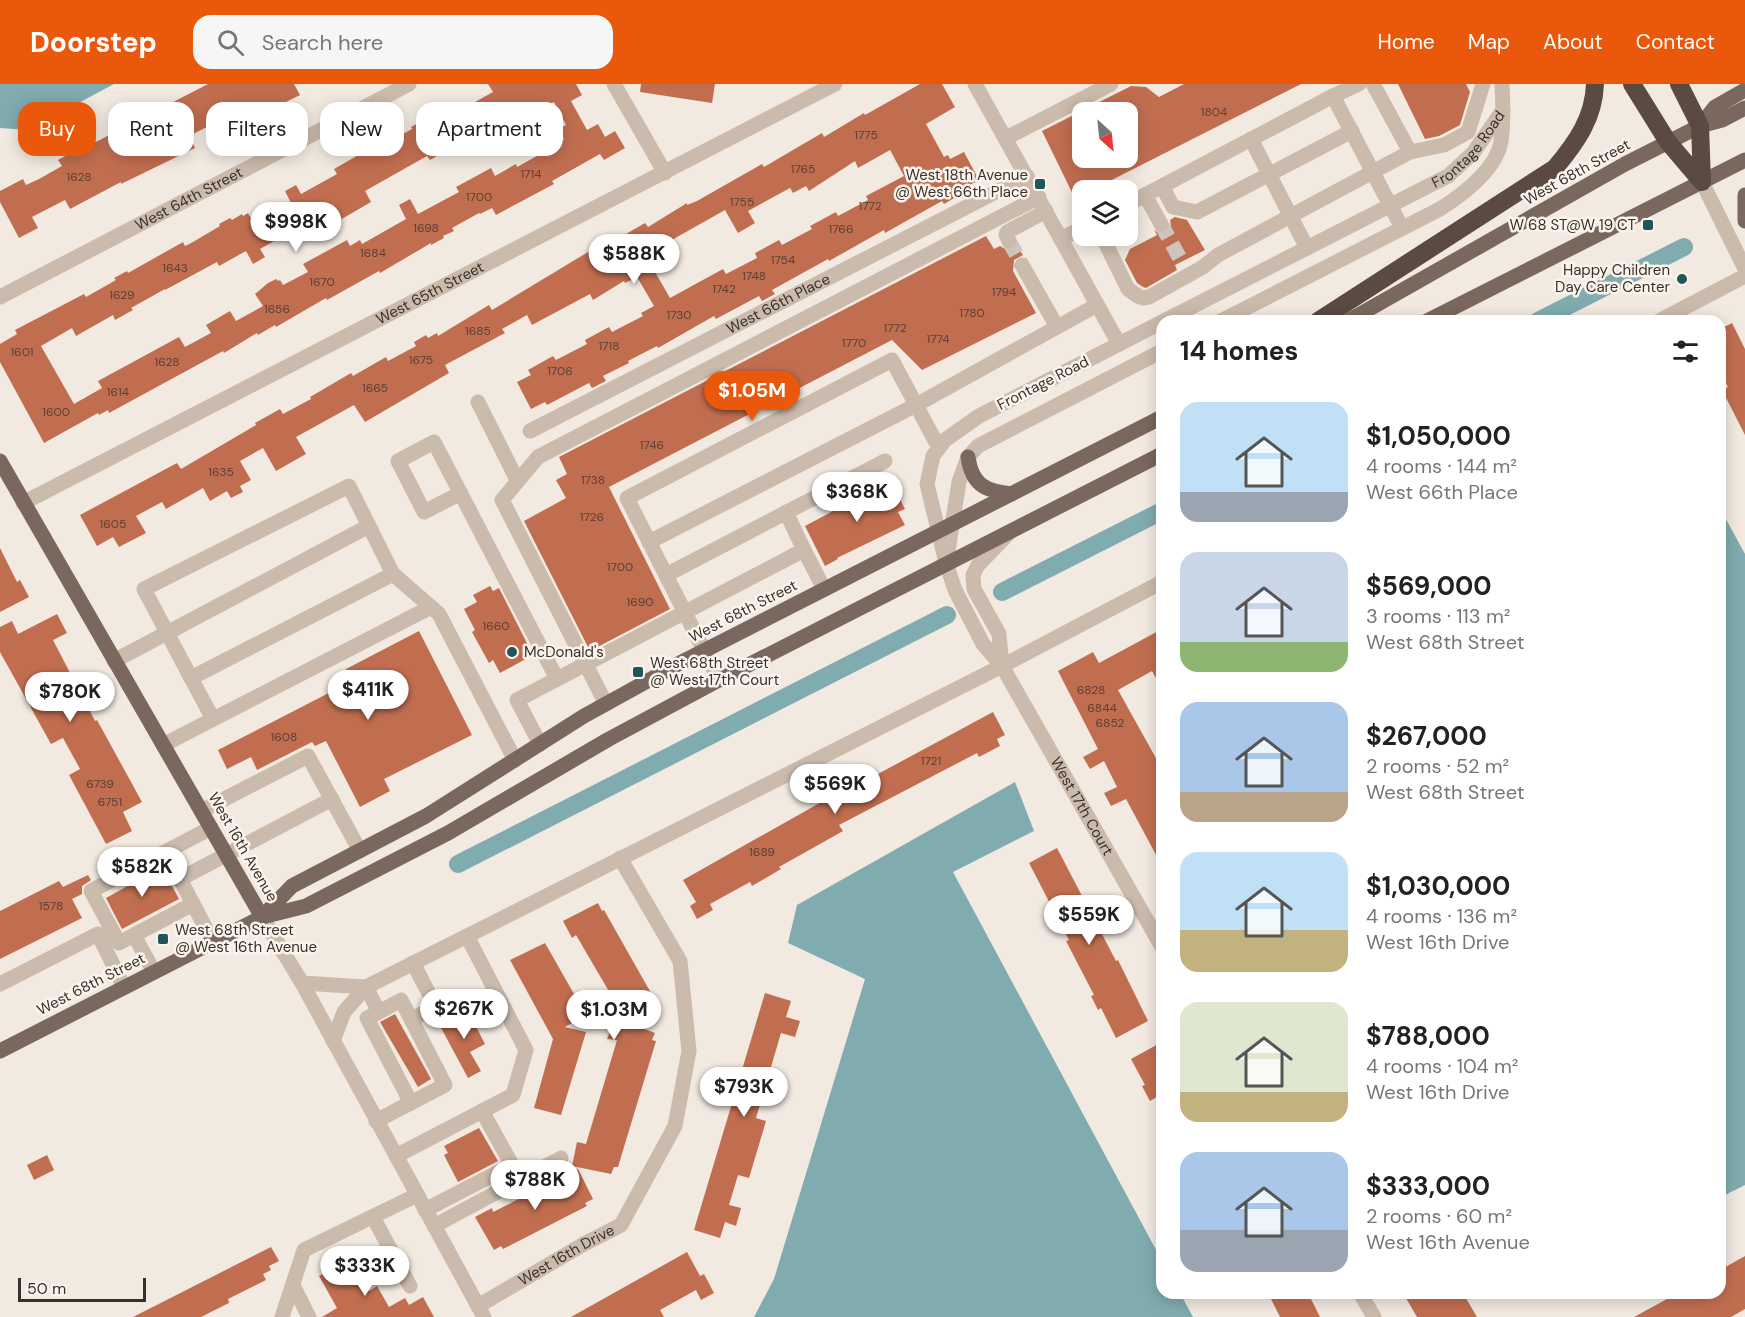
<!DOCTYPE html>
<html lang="en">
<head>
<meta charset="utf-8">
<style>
  body { margin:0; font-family:"DM Sans",sans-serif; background:#f6f6f6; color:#222; height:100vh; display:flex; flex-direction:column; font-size:22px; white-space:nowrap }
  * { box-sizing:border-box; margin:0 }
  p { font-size:20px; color:#767676 }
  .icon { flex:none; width:33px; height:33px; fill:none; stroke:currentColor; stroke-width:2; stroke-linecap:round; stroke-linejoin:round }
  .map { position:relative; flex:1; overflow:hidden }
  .side { position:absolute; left:1156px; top:231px; width:570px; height:984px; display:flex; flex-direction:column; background:#fff; border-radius:18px; box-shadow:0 3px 15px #0003 }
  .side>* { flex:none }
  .hud { position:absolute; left:18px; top:18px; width:570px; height:54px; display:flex; gap:12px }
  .needle { width:39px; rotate:153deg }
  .fabs { position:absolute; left:1072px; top:18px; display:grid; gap:12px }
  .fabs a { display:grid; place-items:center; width:66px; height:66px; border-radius:12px; background:#fff; box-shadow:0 3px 15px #0003; font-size:30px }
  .scale { position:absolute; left:18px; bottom:15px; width:128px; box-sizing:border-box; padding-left:6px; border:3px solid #39302b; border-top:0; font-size:16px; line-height:21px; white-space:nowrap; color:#39302b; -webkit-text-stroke:4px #faf4ed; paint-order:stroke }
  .price { position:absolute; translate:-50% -51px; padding:0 14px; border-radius:21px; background:#fff; color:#222; font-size:20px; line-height:39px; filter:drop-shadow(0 2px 3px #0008) }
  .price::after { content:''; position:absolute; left:50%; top:36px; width:18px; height:14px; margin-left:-9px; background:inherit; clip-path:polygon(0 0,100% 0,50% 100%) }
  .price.active { background:#ea580c; color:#fff }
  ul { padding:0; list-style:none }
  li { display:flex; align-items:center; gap:18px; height:150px; padding:0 24px }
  li span { display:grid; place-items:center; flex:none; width:168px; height:120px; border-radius:18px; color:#555 }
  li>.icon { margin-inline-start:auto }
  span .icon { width:72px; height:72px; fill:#fffc; stroke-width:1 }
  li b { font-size:26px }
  h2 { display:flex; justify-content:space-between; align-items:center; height:72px; padding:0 24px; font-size:26px }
  .chip { padding:0 21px; border-radius:18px; background:#fff; box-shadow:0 3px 15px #0003; font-size:21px; line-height:54px }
  .chip.active { background:#ea580c; color:#fff }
  header { display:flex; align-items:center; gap:36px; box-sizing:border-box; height:84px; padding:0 30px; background:#ea580c; color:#fff }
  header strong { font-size:28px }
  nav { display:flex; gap:33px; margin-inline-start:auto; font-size:21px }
  .search { width:420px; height:54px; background:#f6f6f6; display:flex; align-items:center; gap:15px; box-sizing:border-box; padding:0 21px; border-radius:18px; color:#767676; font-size:22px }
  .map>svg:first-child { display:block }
</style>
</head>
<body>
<header>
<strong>Doorstep</strong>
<div class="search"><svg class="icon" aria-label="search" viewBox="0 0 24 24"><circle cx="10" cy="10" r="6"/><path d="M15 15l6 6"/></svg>Search here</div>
<nav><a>Home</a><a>Map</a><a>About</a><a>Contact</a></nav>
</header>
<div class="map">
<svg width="1745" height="1233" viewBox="0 0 1745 1233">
  <rect width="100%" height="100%" fill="#f2eae1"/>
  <path fill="#80acaf" d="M0 0H114L28 46 0 44Z
    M1721 426 1745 470V1101L1721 1113Z
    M1015 698 1034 747 953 788 1162 1177V1209H1180L1193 1233H754L774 1195 865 895 788 859 797 821Z"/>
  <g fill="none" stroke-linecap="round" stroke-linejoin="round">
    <path stroke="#80acaf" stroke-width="18" d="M1538 237 1684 163
      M1002 508 1162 427
      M458 780 947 531"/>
  </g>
  <path fill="#c16e50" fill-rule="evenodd" d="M208 0H294L300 11 280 21 279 19 229 45 223 35 189 52 195 64 121 100V98L70 125 65 116 32 133 38 144 19 154 0 118V107L23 95 26 101 39 95 62 82 58 76 87 60 88 62Z
    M488 0H576L582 11 571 17 587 46 598 40 605 53 615 47 625 64 604 76 600 70 552 97 554 100 496 131 492 124 480 130 479 129 452 144 454 147 443 152 444 154 431 161V159L380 189 379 187 327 216 326 214 276 243 275 241 258 251 257 249 224 269 223 267 109 329 108 326 99 331 98 329 44 359 0 278V260L17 250 15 246 84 210 86 213 116 196 114 194 127 187 128 189 183 158 185 162 193 158 220 142 219 140 230 134 232 136 242 130 243 132 248 129 255 141 291 119 285 107 296 101 301 110 337 90 334 85 369 65 370 68 412 45 411 43 420 38 419 36 434 28V30L450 20 453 25 457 23 459 27 493 8ZM554 18 566 41 558 45 564 55 555 62 517 83 516 80 495 92 491 84 456 103 459 108 418 130 410 115 399 121 406 135 362 160 360 156 350 162 347 156 303 180 308 188 283 201 280 196 278 197 276 195 268 199 255 210 263 222 236 237 230 227 206 241 211 249 185 263 179 253 98 297 102 304 74 320 41 262 72 244 76 252 113 231 115 236 133 226 131 224 165 205V206L217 178 219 182 246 167 253 180 265 173 260 165 297 144 302 151 325 137 328 143 371 118 365 107 427 72 430 76 463 57 470 70 527 38 525 34Z
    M641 0H715L712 19 640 8Z
    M920 0H942L955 23 926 40 944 73 948 71 950 75 964 68 979 96 966 103 968 106 944 120 942 117 885 149 884 146 829 177 828 175 772 206 775 210 762 217 759 212 716 235 714 232 658 264 657 262 628 277 629 279 603 292 606 297 592 304 589 299 547 321 545 318 531 325 517 298 531 291 528 286 553 272 556 276 587 260 585 256 609 243 612 248 643 232 641 229 654 222 637 193 625 199 624 197 593 216 590 210 532 241 527 231 502 245 505 249 445 281 449 289 365 338 354 321 296 353 306 370 276 387 263 364 240 377 251 396 240 402 243 408 231 414 227 407 210 417 203 404 166 425 162 418 136 432 146 449 119 463 113 453 97 462 80 431 177 379 181 385 239 351 256 341 255 339 280 325 283 330 311 315 310 313 351 289 353 292 386 273 388 277 416 262 414 258 426 251 428 254 437 249 438 252 489 221 492 226 593 165 595 168 645 139 648 143 687 119V121L697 117 762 80 764 83 822 49 824 53 864 29 865 31ZM890 66 904 92 866 112 868 116 838 132 836 128 810 142 812 145 782 161 779 156 755 169 757 174 726 190 723 185 670 214 651 181 654 180 652 176 658 173 654 166 725 126 738 149 755 139 748 127 790 104 793 109 806 102 809 107 855 77 858 84Z
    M1184 0H1301L1092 106H1083V131L1042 47 1131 2 1146 3 1159 13ZM1083 28H1128V74H1083Z
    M1398 0H1466L1470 8 1460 41 1439 52 1425 55Z
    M1175 133 1187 136 1205 166 1175 181 1177 186 1146 204 1143 203 1137 199 1125 176 1130 165 1157 151 1154 146 1160 150 1166 148 1171 141 1170 136Z
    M986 152 994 165 1000 162 1009 167 1017 162 1023 171 1014 176 1013 187 1036 229 922 286 892 256 609 403 670 525 590 567 524 437 566 414 556 396 567 390 559 373Z
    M1732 239 1745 265V351L1722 306 1728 303 1720 288V245Z
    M892 399 905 425 898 428 905 441 837 474 838 475 825 482 805 442 882 401 883 403Z
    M0 464 17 498 20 496 29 513 0 528Z
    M490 502 493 507 499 504 533 571 500 589 493 576 489 579 472 548 475 546 464 525 477 518 473 511Z
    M57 530 67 549 53 556 95 637 97 636 142 718 123 728 132 747 106 760 69 691 80 685 63 654 51 660 0 568V543L12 537 18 550Z
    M1162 545V605L1152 587 1118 606 1162 685V782L1126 715 1111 722 1104 709 1117 703 1104 677 1090 685 1083 673 1098 665 1058 587 1093 568 1099 579Z
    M419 547 472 651 384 695 390 707 360 723 326 657 315 662 312 658 257 686 251 673 227 685 218 666 352 597 346 585Z
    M993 628 1005 651 997 655 1000 662 979 673 977 669 839 741 843 747 779 783 781 785 752 802 750 798 710 820 713 826 697 835 690 822 696 818 683 796 825 716 827 720 851 707 850 705Z
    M1057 764 1116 877 1118 876 1148 937 1116 954 1101 924 1098 926 1091 912 1094 911 1066 857 1069 856 1029 779Z
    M162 783 179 815 122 845 106 814Z
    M88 791 91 796 82 802V810L72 815 82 834 0 875V827L59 797 63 803Z
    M598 819 602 827 604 826 651 909 648 911 652 918 621 936 655 949 652 956 656 957 618 1083H614L611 1090 572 1082 577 1058 586 1060 617 956 607 955 627 908 614 916 576 851 572 854 563 837Z
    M545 859 586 931 565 943 586 948 561 1031 534 1024 553 955 510 876Z
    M765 909 791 917 786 933 800 937 795 953 781 949 756 1034 766 1037 749 1094 738 1091 729 1121 741 1124 736 1142 725 1138 720 1154 694 1146Z
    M467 925 485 960 470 968 481 987 468 994 439 940Z
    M395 930 431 995 418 1003 380 938Z
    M1162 958V1010L1150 1017 1142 1002 1145 1001 1131 975Z
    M479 1044 498 1077 458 1098 444 1071 448 1069 444 1062Z
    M47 1071 54 1086 34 1096 27 1081Z
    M578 1085 593 1115 585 1119 587 1122 503 1165 501 1162 494 1166 475 1133 492 1124 493 1128Z
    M271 1163 279 1177 269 1182 271 1186 263 1190 266 1196 228 1215 229 1219 201 1233H133Z
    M687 1168 700 1192 704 1190 714 1209 701 1216 696 1206 660 1226 664 1233H571Z
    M1745 1172V1225L1731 1233H1634L1678 1209H1720V1186Z
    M351 1174 369 1207 377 1202 389 1223 405 1214 409 1221 423 1213 434 1233H322L337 1224 319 1192Z
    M1268 1209H1308L1320 1233H1280Z
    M1403 1209H1463L1477 1233H1417Z"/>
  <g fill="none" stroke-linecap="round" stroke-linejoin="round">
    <path stroke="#cdc5bd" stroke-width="15" stroke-dasharray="15 8" stroke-linecap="butt" d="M1161 140 1182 178
      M1009 157 1022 181"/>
    <g stroke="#cbbbac" stroke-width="15">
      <path d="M614 0 665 89"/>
      <path d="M975 0 1119 260"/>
      <path d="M1333 12 1359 0"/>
      <path d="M1006 54 1111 0"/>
      <path d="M1251 55 1307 164"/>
      <path d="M1410 68 1444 61 1468 48 1483 0"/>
      <path d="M1702 98 1745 185"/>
      <path d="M1162 102 1173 123 1197 128 1352 47"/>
      <path d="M1145 111 1161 140"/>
      <path d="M1128 120 1333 12 1402 144"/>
      <path d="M1102 152 1128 205 1138 212 1143 214 1149 213 1203 183 1218 171 1410 68 1373 0"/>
      <path d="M1061 155 1083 143"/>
      <path d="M1009 157 1006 151 1007 148 1046 127"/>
      <path d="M1022 181 1057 243"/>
      <path id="s1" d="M0 213 409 0"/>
      <path id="s2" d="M1164 237 1448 92 1473 69 1503 26"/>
      <path d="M1221 237 1440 125C1462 111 1497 85 1501 57 1504 38 1503 19 1502 0"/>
      <path d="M1659 237 1745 192"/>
      <path id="s3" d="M1162 238 979 332 945 356 933 372 927 400 946 479 955 506 983 560 1002 582 1162 863"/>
      <path d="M478 318 517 396"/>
      <path id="s4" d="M530 347 1027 92"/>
      <path d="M461 409 424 428 398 377 434 358 557 595"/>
      <path id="s5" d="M23 419 835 0"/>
      <path d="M786 428 804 466"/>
      <path d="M649 458 916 321 1097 221"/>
      <path d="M947 473 959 398 968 373 978 362 1162 267"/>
      <path d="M393 490 191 594 144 505 349 402 393 490 439 530 515 676"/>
      <path d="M666 491 885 377"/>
      <path d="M114 577 369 442"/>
      <path d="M1002 582 999 550 974 505 973 491 978 481 1009 449"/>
      <path d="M191 594 213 635"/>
      <path d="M719 596 627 414 892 276 939 364"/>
      <path d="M606 620 502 416 538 373 1039 113"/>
      <path d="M540 660 517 616 804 466 824 505"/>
      <path d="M163 661 431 523"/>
      <path d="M201 727 308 672 360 767"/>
      <path d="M180 795 165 768 211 744"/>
      <path d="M262 833 302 899 484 1233"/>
      <path d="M134 851 119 859 91 807 165 768"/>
      <path d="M213 858 180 795 332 715"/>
      <path d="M154 888 134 851 193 820"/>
      <path d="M302 899 366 903"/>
      <path d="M0 900 98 850 124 903"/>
      <path d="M366 903 379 928 367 934 411 1019"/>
      <path d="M379 928 401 916 411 935"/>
      <path d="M333 957 344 928 366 903 1002 582 1162 498"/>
      <path d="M376 1037 445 1001 411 935 436 923 413 879"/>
      <path d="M396 1072 513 1011 526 966 467 852"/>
      <path d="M425 1126 512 1081 482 1027"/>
      <path d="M373 1133 410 1202"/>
      <path d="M434 1142 561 1074"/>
      <path d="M293 1201 309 1233"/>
      <path d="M1360 1209 1374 1233"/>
      <path id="s6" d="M478 1222 584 1160 621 1141 675 1042 689 967 680 877 620 774"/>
      <path d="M282 1233 304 1166 417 1111"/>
    </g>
    <path stroke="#7a675d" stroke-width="15" d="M1700 42 1715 23 1745 6
      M1745 111V137
      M1348 237 1625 80 1700 42 1722 36 1745 24
      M1427 237 1745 76
      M968 373C972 401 985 407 1012 410
      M0 377 262 833
      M262 833 292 802 426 732 584 632 680 579 1162 333
      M0 967 262 833 306 822 448 749 609 655 719 596 1162 370"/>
    <path stroke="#5a4a42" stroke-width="18" d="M1632 0 1668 58 1702 98
      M1679 0 1700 42 1702 98
      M1318 237 1555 84C1576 59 1594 34 1595 0"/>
  </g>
  <g fill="#225559" stroke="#faf4ed" stroke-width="2">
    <rect x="1034" y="94" width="12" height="12" rx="3"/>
    <rect x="1642" y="135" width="12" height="12" rx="3"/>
    <circle cx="1682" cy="195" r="6"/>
    <circle cx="512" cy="568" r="6"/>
    <rect x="632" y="582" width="12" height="12" rx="3"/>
    <rect x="157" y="849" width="12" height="12" rx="3"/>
  </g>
  <g text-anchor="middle" stroke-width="5" stroke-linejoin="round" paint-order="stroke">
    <g font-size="12" fill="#5b4034">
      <text x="1214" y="32">1804</text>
      <text x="866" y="55">1775</text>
      <text x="803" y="89">1765</text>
      <text x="531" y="94">1714</text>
      <text x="79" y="97">1628</text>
      <text x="479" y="117">1700</text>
      <text x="742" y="122">1755</text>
      <text x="870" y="126">1772</text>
      <text x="426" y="148">1698</text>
      <text x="841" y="149">1766</text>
      <text x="373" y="173">1684</text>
      <text x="783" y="180">1754</text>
      <text x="175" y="188">1643</text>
      <text x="754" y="196">1748</text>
      <text x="322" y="202">1670</text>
      <text x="724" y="209">1742</text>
      <text x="1004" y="212">1794</text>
      <text x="122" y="215">1629</text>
      <text x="277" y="229">1656</text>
      <text x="972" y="233">1780</text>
      <text x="679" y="235">1730</text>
      <text x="895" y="248">1772</text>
      <text x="478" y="251">1685</text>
      <text x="938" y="259">1774</text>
      <text x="854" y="263">1770</text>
      <text x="609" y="266">1718</text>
      <text x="22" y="272">1601</text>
      <text x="421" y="280">1675</text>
      <text x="167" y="282">1628</text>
      <text x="560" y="291">1706</text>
      <text x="375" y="308">1665</text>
      <text x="118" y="312">1614</text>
      <text x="56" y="332">1600</text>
      <text x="652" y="365">1746</text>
      <text x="221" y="392">1635</text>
      <text x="593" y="400">1738</text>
      <text x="592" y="437">1726</text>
      <text x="113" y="444">1605</text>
      <text x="620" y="487">1700</text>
      <text x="640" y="522">1690</text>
      <text x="496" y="546">1660</text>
      <text x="1091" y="610">6828</text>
      <text x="1102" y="628">6844</text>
      <text x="1110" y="643">6852</text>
      <text x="284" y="657">1608</text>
      <text x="931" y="681">1721</text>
      <text x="100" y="704">6739</text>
      <text x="110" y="722">6751</text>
      <text x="762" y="772">1689</text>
      <text x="51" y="826">1578</text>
    </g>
    <g font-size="15" fill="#39302b" stroke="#faf4ed">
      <text dy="5" stroke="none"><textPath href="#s2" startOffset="352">Frontage Road</textPath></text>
      <text transform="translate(1577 88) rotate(-29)" y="5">West 68th Street</text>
      <text dy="5" stroke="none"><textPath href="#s1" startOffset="213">West 64th Street</textPath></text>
      <text dy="5" stroke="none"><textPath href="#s5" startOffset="458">West 65th Street</textPath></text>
      <text dy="5" stroke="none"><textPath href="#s4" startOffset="279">West 66th Place</textPath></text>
      <text transform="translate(1043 299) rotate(-27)" y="5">Frontage Road</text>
      <text transform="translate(743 527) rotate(-27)" y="5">West 68th Street</text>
      <text dy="5" stroke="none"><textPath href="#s3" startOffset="657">West 17th Court</textPath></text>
      <text transform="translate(243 763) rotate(60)" y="5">West 16th Avenue</text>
      <text transform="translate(91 900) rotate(-27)" y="5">West 68th Street</text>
      <text dy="5" stroke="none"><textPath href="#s6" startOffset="102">West 16th Drive</textPath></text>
    </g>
    <g font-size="15" fill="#39302b" stroke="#faf4ed" text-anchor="end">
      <text x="1028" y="96">West 18th Avenue<tspan x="1028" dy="17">@ West 66th Place</tspan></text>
      <text x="1636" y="146">W 68 ST@W 19 CT</text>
      <text x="1670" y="191">Happy Children<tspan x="1670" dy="17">Day Care Center</tspan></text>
      <text x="524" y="573" text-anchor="start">McDonald's</text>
      <text x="650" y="584" text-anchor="start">West 68th Street<tspan x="650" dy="17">@ West 17th Court</tspan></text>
      <text x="175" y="851" text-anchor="start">West 68th Street<tspan x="175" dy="17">@ West 16th Avenue</tspan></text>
    </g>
  </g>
</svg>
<div class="fabs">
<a><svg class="needle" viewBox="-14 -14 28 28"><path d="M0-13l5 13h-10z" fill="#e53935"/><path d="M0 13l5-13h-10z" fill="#767676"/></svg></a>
<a><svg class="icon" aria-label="layers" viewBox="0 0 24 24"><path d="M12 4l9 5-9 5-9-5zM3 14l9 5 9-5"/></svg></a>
</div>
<div class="scale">50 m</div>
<b class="price" style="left:296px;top:169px">$998K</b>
<b class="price" style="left:634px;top:201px">$588K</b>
<b class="price active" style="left:752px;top:338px">$1.05M</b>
<b class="price" style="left:857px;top:439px">$368K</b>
<b class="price" style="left:368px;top:637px">$411K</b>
<b class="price" style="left:70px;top:639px">$780K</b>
<b class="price" style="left:835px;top:731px">$569K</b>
<b class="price" style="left:142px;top:814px">$582K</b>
<b class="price" style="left:1089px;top:862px">$559K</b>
<b class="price" style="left:464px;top:956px">$267K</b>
<b class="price" style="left:614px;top:957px">$1.03M</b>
<b class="price" style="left:744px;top:1034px">$793K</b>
<b class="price" style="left:535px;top:1127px">$788K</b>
<b class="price" style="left:365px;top:1213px">$333K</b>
<div class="hud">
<a class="chip active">Buy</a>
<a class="chip">Rent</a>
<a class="chip">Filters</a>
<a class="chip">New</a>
<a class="chip">Apartment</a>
</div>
<section class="side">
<h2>14 homes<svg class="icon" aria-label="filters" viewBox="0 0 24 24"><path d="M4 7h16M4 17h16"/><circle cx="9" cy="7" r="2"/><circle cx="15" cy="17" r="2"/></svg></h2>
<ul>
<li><span style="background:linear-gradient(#bfe0f5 75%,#9aa5b1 0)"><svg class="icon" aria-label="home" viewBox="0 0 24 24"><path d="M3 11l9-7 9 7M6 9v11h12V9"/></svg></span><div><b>$1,050,000</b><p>4 rooms · 144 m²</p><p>West 66th Place</p></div></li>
<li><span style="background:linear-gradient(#c9d6e8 75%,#8fb573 0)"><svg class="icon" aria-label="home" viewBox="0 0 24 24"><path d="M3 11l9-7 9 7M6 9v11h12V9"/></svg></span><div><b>$569,000</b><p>3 rooms · 113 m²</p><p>West 68th Street</p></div></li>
<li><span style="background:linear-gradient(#a9c7e8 75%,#b9a48a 0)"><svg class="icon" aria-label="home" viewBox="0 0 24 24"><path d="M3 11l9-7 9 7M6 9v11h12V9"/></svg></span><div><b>$267,000</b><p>2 rooms · 52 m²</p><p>West 68th Street</p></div></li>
<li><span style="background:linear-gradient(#bfe0f5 65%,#c2b280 0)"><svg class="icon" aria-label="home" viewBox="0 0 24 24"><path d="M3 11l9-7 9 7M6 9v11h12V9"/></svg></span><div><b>$1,030,000</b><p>4 rooms · 136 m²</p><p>West 16th Drive</p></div></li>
<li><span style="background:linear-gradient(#dfe7d0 75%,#c2b280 0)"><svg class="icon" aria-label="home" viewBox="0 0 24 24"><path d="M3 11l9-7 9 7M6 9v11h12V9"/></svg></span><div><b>$788,000</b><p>4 rooms · 104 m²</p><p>West 16th Drive</p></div></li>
<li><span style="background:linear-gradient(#a9c7e8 65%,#9aa5b1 0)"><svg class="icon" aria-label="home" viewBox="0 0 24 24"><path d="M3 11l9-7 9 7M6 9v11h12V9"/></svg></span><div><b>$333,000</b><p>2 rooms · 60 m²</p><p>West 16th Avenue</p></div></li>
</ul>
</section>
</div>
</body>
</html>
